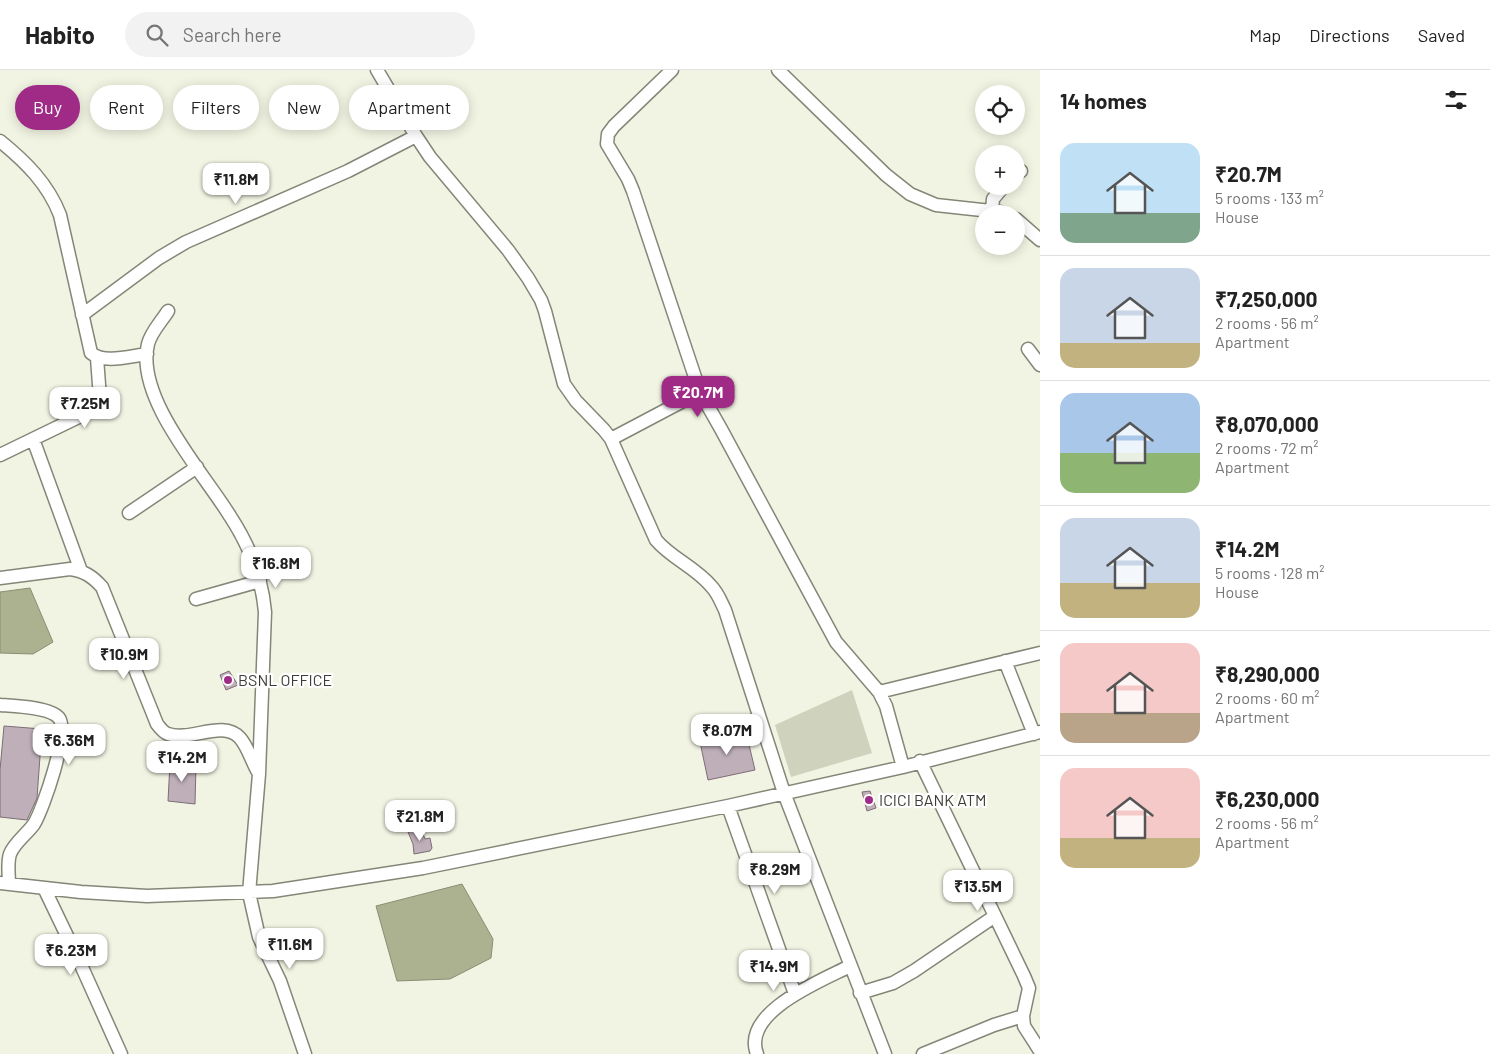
<!DOCTYPE html>
<html lang="en">
<head>
<meta charset="utf-8">
<style>
  body { margin:0; font-family:Barlow,sans-serif; background:#f2f2f2; color:#222; height:100vh; display:flex; flex-direction:column; font-size:19px; white-space:nowrap }
  * { box-sizing:border-box; margin:0 }
  p { font-size:16px; color:#767676 }
  .icon { flex:none; width:28px; height:28px; fill:none; stroke:currentColor; stroke-width:2; stroke-linecap:round; stroke-linejoin:round }
  .map { position:relative; flex:1; overflow:hidden }
  .side { display:flex; flex-direction:column; background:#fff; width:450px }
  .side>* { flex:none }
  .hud { position:absolute; left:15px; top:15px; width:475px; height:45px; display:flex; gap:10px }
  .fabs { position:absolute; left:975px; top:15px; display:grid; gap:10px }
  .fabs a { display:grid; place-items:center; width:50px; height:50px; border-radius:50%; background:#fff; box-shadow:0 2px 12px #0003; font-size:25px }
  .price { position:absolute; translate:-50% -42px; padding:0 11px; border-radius:10px; background:#fff; color:#222; font-size:16px; line-height:32px; filter:drop-shadow(0 1px 2px #0008) }
  .price::after { content:''; position:absolute; left:50%; top:30px; width:15px; height:11px; margin-left:-8px; background:inherit; clip-path:polygon(0 0,100% 0,50% 100%) }
  .price.active { background:#9f2b87; color:#fff }
  ul { padding:0; list-style:none }
  li { display:flex; align-items:center; gap:15px; height:125px; padding:0 20px }
  li+li { border-top:1px solid #e0e0e0 }
  li span { display:grid; place-items:center; flex:none; width:140px; height:100px; border-radius:15px; color:#555 }
  li>.icon { margin-inline-start:auto }
  span .icon { width:60px; height:60px; fill:#fffc; stroke-width:1 }
  li b { font-size:21px }
  h2 { display:flex; justify-content:space-between; align-items:center; height:60px; padding:0 20px; font-size:21px }
  .tag { padding:0 18px; border-radius:22px; background:#fff; box-shadow:0 2px 12px #0003; font-size:18px; line-height:45px }
  .tag.active { background:#9f2b87; color:#fff }
  header { display:flex; align-items:center; gap:30px; box-sizing:border-box; height:70px; padding:0 25px; background:#fff; border-bottom:1px solid #e0e0e0 }
  header strong { font-size:24px }
  nav { display:flex; gap:28px; margin-inline-start:auto; font-size:18px }
  .search { width:350px; height:45px; background:#f2f2f2; display:flex; align-items:center; gap:12px; box-sizing:border-box; padding:0 18px; border-radius:28px; color:#767676; font-size:19px }
  main { display:flex; flex:1; min-height:0 }
  .map>svg:first-child { display:block }
</style>
</head>
<body>
<header>
<strong>Habito</strong>
<div class="search"><svg class="icon" aria-label="search" viewBox="0 0 24 24"><circle cx="10" cy="10" r="6"/><path d="M15 15l6 6"/></svg>Search here</div>
<nav><a>Map</a><a>Directions</a><a>Saved</a></nav>
</header>
<main>
<div class="map">
<svg width="1040" height="984" viewBox="0 0 1040 984">
  <rect width="100%" height="100%" fill="#f2f4e3"/>
  <path fill="#cfd3bd" d="M852 620 872 683 791 707 775 655Z"/>
  <path fill="#acb18f" stroke="#8a8e74" d="M30 518 53 572 33 584 0 583V522Z
    M462 814 493 869 491 888 450 909 397 911 376 836Z"/>
  <path fill="#bfafb9" stroke="#7c6d77" d="M229 601 238 615 226 620 220 605Z
    M4 656 42 659 37 728 27 750 0 747V700Z
    M746 662 755 700 708 710 700 672Z
    M176 691 196 694 195 734 168 731 170 693Z
    M870 721 876 738 867 741 862 722Z
    M421 759 425 769 430 768 432 778 430 781 414 784 413 774 408 762Z"/>
  <g fill="none" stroke-linecap="round" stroke-linejoin="round">
    <defs>
      <path id="minor" d="M377 0 416 66 430 87 508 180 528 208 541 230 545 241 564 314 576 331 604 360 611 369 656 470C671 488 695 497 711 516 718 523 721 532 725 540L784 723 885 984
        M672 0 614 56 608 64 607 74 628 109 633 121 700 322 721 359 836 572 879 622 886 636 903 697
        M778 0 886 105 910 124 936 135 1000 142 1005 144
        M0 71C26 92 48 114 60 145L91 283C104 294 130 286 147 284
        M1016 105 1021 101
        M992 141 993 129 1004 116
        M1016 149 1040 170
        M168 241C161 252 151 262 148 274 135 328 203 402 230 446 249 475 262 507 265 542L259 704 249 823 259 867 280 911 305 984
        M82 245 159 188 186 172 348 101 416 66
        M1028 279 1040 295
        M33 369 81 501
        M611 369 700 322
        M0 385 95 339 100 328 97 288
        M129 443 197 397
        M0 508 70 499C84 501 92 506 102 517L157 654C160 658 164 663 168 664 190 672 223 649 240 668 248 677 252 692 258 702
        M196 529 260 511
        M1005 591 1034 664
        M879 622 1040 583
        M0 635C14 636 50 637 59 648 70 662 43 739 34 754 27 764 14 773 10 784 7 793 9 805 9 814
        M920 691 1024 906 1029 918 1023 946 1024 956 1040 981
        M728 736 795 924
        M0 813 81 822 147 826 273 821 423 798 728 736 903 697 1040 662
        M44 818 81 895 121 984
        M860 923 893 913 914 901 995 846
        M757 984C741 942 821 911 850 896
        M923 984 994 955 1023 946"/>
    </defs>
    <use href="#minor" stroke="#848677" stroke-width="15"/>
    <use href="#minor" stroke="#fff" stroke-width="12"/>
  </g>
  <g fill="#9f2b87" stroke="#fff" stroke-width="2">
    <circle cx="228" cy="610" r="5"/>
    <circle cx="869" cy="730" r="5"/>
  </g>
  <g text-anchor="middle" stroke-width="4.5" stroke-linejoin="round" paint-order="stroke">
    <g font-size="16" fill="#3c3d36" stroke="#fff" text-anchor="start">
      <text x="238" y="616">BSNL OFFICE</text>
      <text x="879" y="736">ICICI BANK ATM</text>
    </g>
  </g>
</svg>
<div class="fabs">
<a><svg class="icon" aria-label="locate" viewBox="0 0 24 24"><circle cx="12" cy="12" r="6"/><path d="M12 2v4M12 18v4M2 12h4M18 12h4"/></svg></a>
<a>+</a>
<a>−</a>
</div>
<b class="price" style="left:236px;top:135px">₹11.8M</b>
<b class="price active" style="left:698px;top:348px">₹20.7M</b>
<b class="price" style="left:85px;top:359px">₹7.25M</b>
<b class="price" style="left:276px;top:519px">₹16.8M</b>
<b class="price" style="left:124px;top:610px">₹10.9M</b>
<b class="price" style="left:727px;top:686px">₹8.07M</b>
<b class="price" style="left:69px;top:696px">₹6.36M</b>
<b class="price" style="left:182px;top:713px">₹14.2M</b>
<b class="price" style="left:420px;top:772px">₹21.8M</b>
<b class="price" style="left:775px;top:825px">₹8.29M</b>
<b class="price" style="left:978px;top:842px">₹13.5M</b>
<b class="price" style="left:290px;top:900px">₹11.6M</b>
<b class="price" style="left:71px;top:906px">₹6.23M</b>
<b class="price" style="left:774px;top:922px">₹14.9M</b>
<div class="hud">
<a class="tag active">Buy</a>
<a class="tag">Rent</a>
<a class="tag">Filters</a>
<a class="tag">New</a>
<a class="tag">Apartment</a>
</div>
</div>
<section class="side">
<h2>14 homes<svg class="icon" aria-label="filters" viewBox="0 0 24 24"><path d="M4 7h16M4 17h16"/><circle cx="9" cy="7" r="2"/><circle cx="15" cy="17" r="2"/></svg></h2>
<ul>
<li><span style="background:linear-gradient(#bfe0f5 70%,#7fa58c 0)"><svg class="icon" aria-label="home" viewBox="0 0 24 24"><path d="M3 11l9-7 9 7M6 9v11h12V9"/></svg></span><div><b>₹20.7M</b><p>5 rooms · 133 m²</p><p>House</p></div></li>
<li><span style="background:linear-gradient(#c9d6e8 75%,#c2b280 0)"><svg class="icon" aria-label="home" viewBox="0 0 24 24"><path d="M3 11l9-7 9 7M6 9v11h12V9"/></svg></span><div><b>₹7,250,000</b><p>2 rooms · 56 m²</p><p>Apartment</p></div></li>
<li><span style="background:linear-gradient(#a9c7e8 60%,#8fb573 0)"><svg class="icon" aria-label="home" viewBox="0 0 24 24"><path d="M3 11l9-7 9 7M6 9v11h12V9"/></svg></span><div><b>₹8,070,000</b><p>2 rooms · 72 m²</p><p>Apartment</p></div></li>
<li><span style="background:linear-gradient(#c9d6e8 65%,#c2b280 0)"><svg class="icon" aria-label="home" viewBox="0 0 24 24"><path d="M3 11l9-7 9 7M6 9v11h12V9"/></svg></span><div><b>₹14.2M</b><p>5 rooms · 128 m²</p><p>House</p></div></li>
<li><span style="background:linear-gradient(#f6c9c9 70%,#b9a48a 0)"><svg class="icon" aria-label="home" viewBox="0 0 24 24"><path d="M3 11l9-7 9 7M6 9v11h12V9"/></svg></span><div><b>₹8,290,000</b><p>2 rooms · 60 m²</p><p>Apartment</p></div></li>
<li><span style="background:linear-gradient(#f6c9c9 70%,#c2b280 0)"><svg class="icon" aria-label="home" viewBox="0 0 24 24"><path d="M3 11l9-7 9 7M6 9v11h12V9"/></svg></span><div><b>₹6,230,000</b><p>2 rooms · 56 m²</p><p>Apartment</p></div></li>
</ul>
</section>
</main>
</body>
</html>
